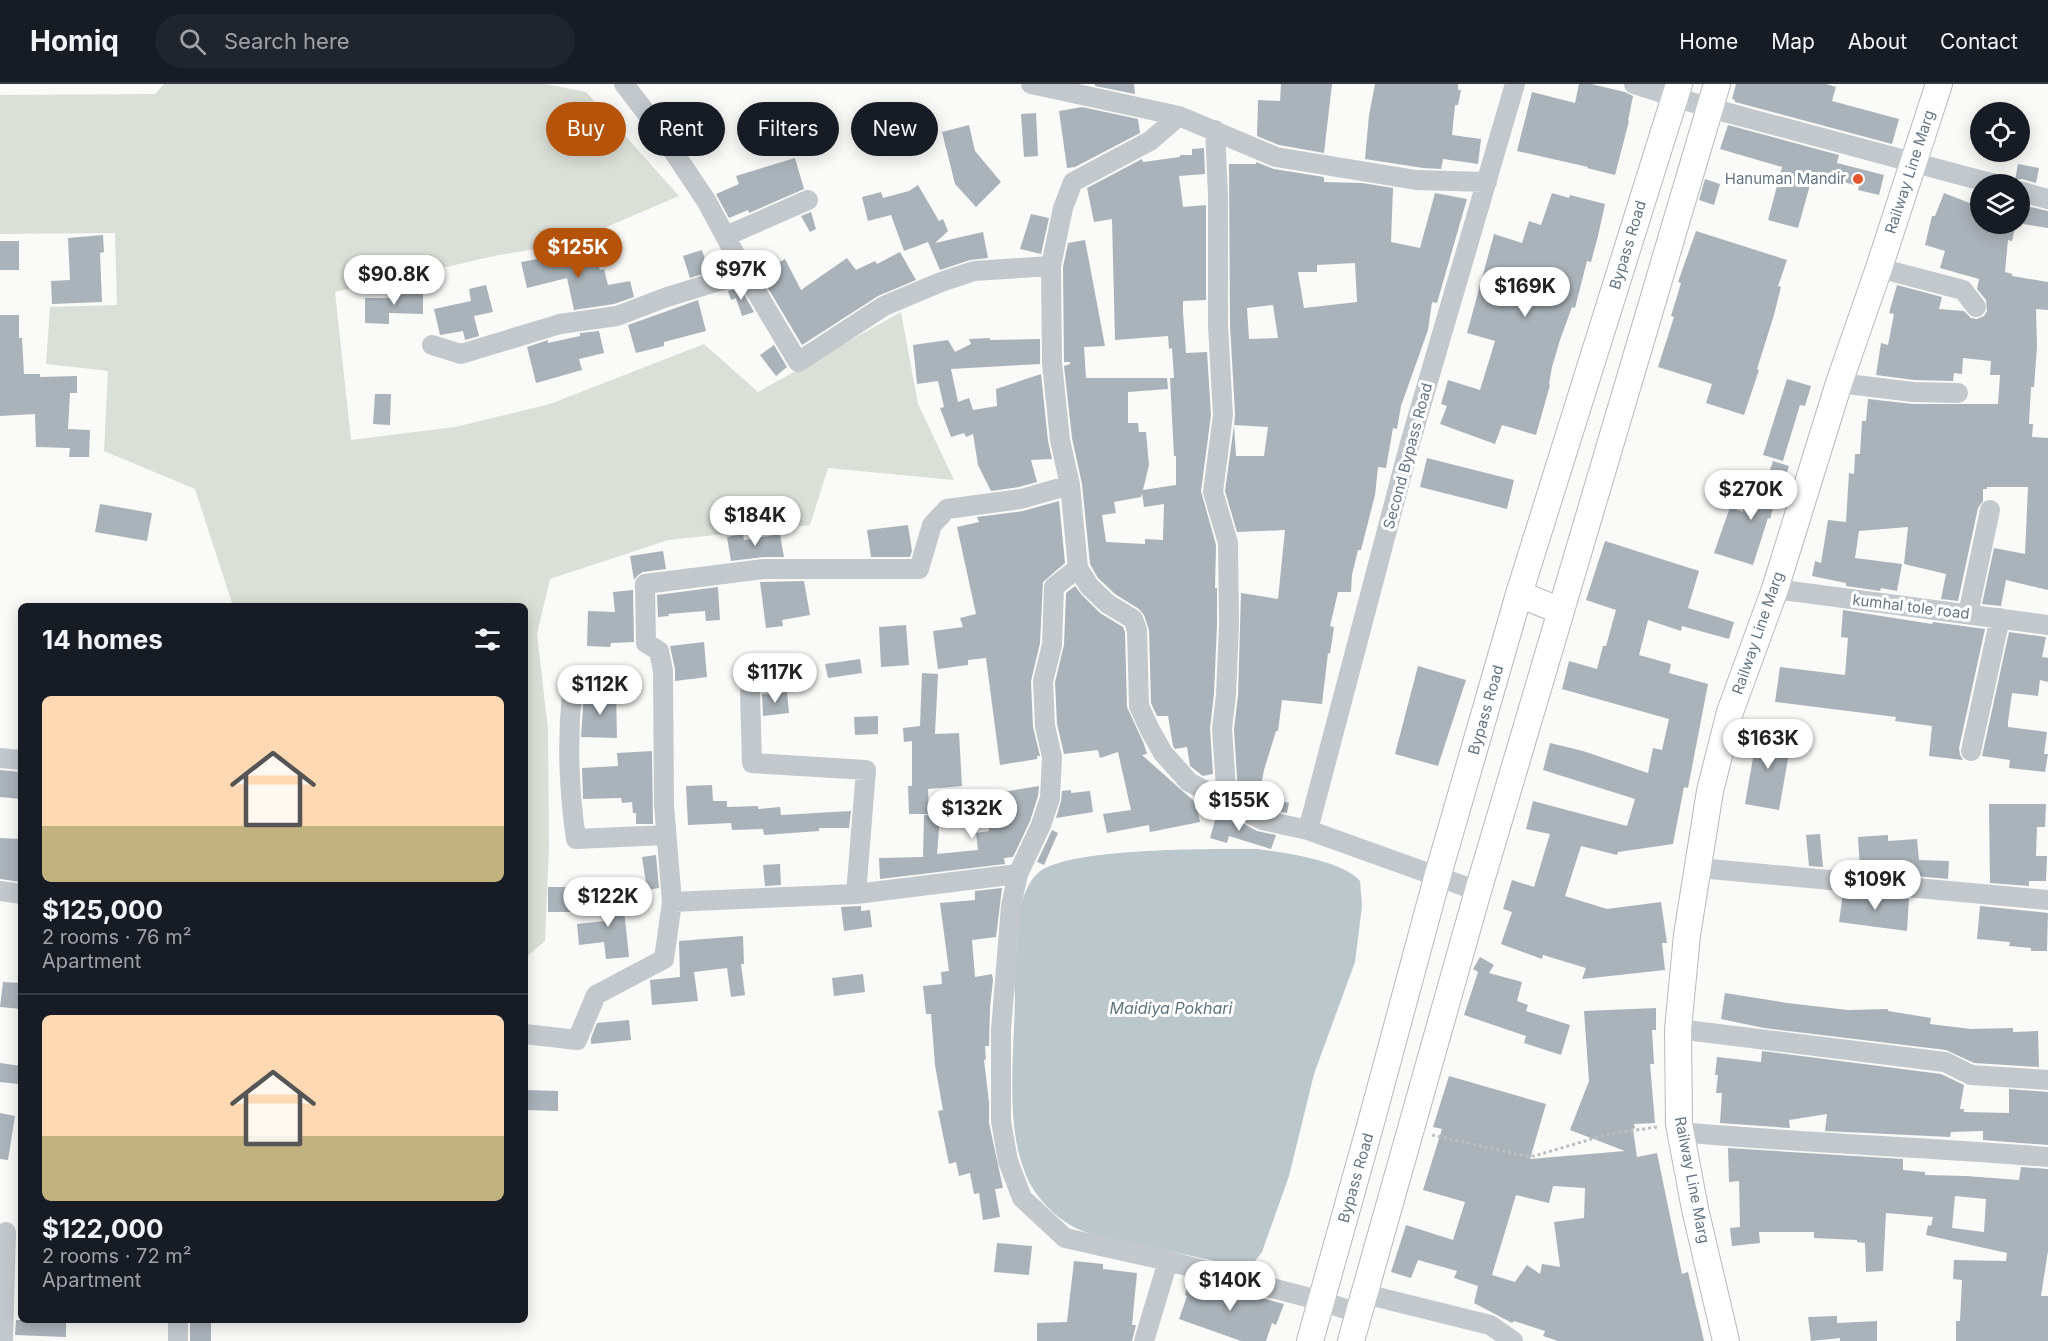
<!DOCTYPE html>
<html lang="en">
<head>
<meta charset="utf-8">
<style>
  body { margin:0; font-family:Inter,sans-serif; background:#20242c; color:#f1f3f6; height:100vh; display:flex; flex-direction:column; font-size:22px; white-space:nowrap }
  * { box-sizing:border-box; margin:0 }
  p { font-size:20px; color:#9ea1a6 }
  .icon { flex:none; width:33px; height:33px; fill:none; stroke:currentColor; stroke-width:2; stroke-linecap:round; stroke-linejoin:round }
  .map { position:relative; flex:1; overflow:hidden }
  .drawer { position:absolute; left:18px; top:519px; width:510px; height:720px; display:flex; flex-direction:column; background:#171b24; border-radius:9px; box-shadow:0 3px 15px #0003 }
  .drawer>* { flex:none }
  .top-card { position:absolute; left:546px; top:18px; width:570px; height:54px; display:flex; gap:12px }
  .tools { position:absolute; left:1970px; top:18px; display:grid; gap:12px }
  .tools a { display:grid; place-items:center; width:60px; height:60px; border-radius:50%; background:#171b24; box-shadow:0 3px 15px #0003; font-size:30px }
  .price { position:absolute; translate:-50% -51px; padding:0 14px; border-radius:21px; background:#fff; color:#222; font-size:20px; line-height:39px; filter:drop-shadow(0 2px 3px #0008) }
  .price::after { content:''; position:absolute; left:50%; top:36px; width:18px; height:14px; margin-left:-9px; background:inherit; clip-path:polygon(0 0,100% 0,50% 100%) }
  .price.on { background:#b45309; color:#fff }
  ul { padding:0; list-style:none }
  li { display:grid; align-content:center; gap:12px; height:318px; padding:0 24px }
  li+li { border-top:2px solid #363941 }
  li span { display:grid; place-items:center; height:186px; border-radius:9px; color:#555 }
  li>.icon { margin-inline-start:auto }
  span .icon { width:108px; height:108px; fill:#fffc; stroke-width:1 }
  li b { font-size:26px }
  h2 { display:flex; justify-content:space-between; align-items:center; height:72px; padding:0 24px; font-size:26px }
  .pill { padding:0 21px; border-radius:27px; background:#171b24; box-shadow:0 3px 15px #0003; font-size:21px; line-height:54px }
  .pill.on { background:#b45309; color:#fff }
  header { display:flex; align-items:center; gap:36px; box-sizing:border-box; height:84px; padding:0 30px; background:#171b24; border-bottom:2px solid #363941 }
  header strong { font-size:28px }
  nav { display:flex; gap:33px; margin-inline-start:auto; font-size:21px }
  .search { width:420px; height:54px; background:#20242c; display:flex; align-items:center; gap:15px; box-sizing:border-box; padding:0 21px; border-radius:33px; color:#9ea1a6; font-size:22px }
  .map>svg:first-child { display:block }
</style>
</head>
<body>
<header>
<strong>Homiq</strong>
<div class="search"><svg class="icon" aria-label="search" viewBox="0 0 24 24"><circle cx="10" cy="10" r="6"/><path d="M15 15l6 6"/></svg>Search here</div>
<nav><a>Home</a><a>Map</a><a>About</a><a>Contact</a></nav>
</header>
<div class="map">
<svg width="2048" height="1257" viewBox="0 0 2048 1257">
  <rect width="100%" height="100%" fill="#fafaf8"/>
  <path fill="#dadfd7" d="M164 0H545L586 8 679 112 567 160 499 171 335 208 351 356 455 343 550 320 704 260 758 308 901 228 918 320 954 396 828 384 810 441 668 456 550 495 537 550 548 645 549 764 545 857 525 874V522H233L195 405 104 367 108 287 46 280 50 223 117 221 115 149 0 150V11L155 10Z"/>
  <path fill="#bbc7cb" d="M1257 765C1285 769 1341 776 1360 797L1362 822 1355 878 1314 990 1289 1092 1262 1168 1255 1177 1238 1182C1204 1175 1170 1167 1136 1160 1114 1155 1086 1152 1067 1139 1050 1128 1033 1109 1026 1091 1005 1043 1014 968 1015 915 1015 897 1009 878 1012 861 1016 840 1022 803 1038 789 1066 763 1216 765 1257 765Z"/>
  <path fill="#aab3b9" fill-rule="evenodd" d="M1095 0H1134L1135 10 1095 2Z
    M1281 0H1332L1324 69 1279 61 1257 52 1258 16 1280 17Z
    M1375 0H1458V6H1461L1458 21H1455L1452 51 1481 55 1478 80 1443 75 1441 85 1423 84 1365 75 1369 31Z
    M1579 0H1591L1625 8 1633 12 1628 37H1629L1615 91 1587 84 1588 83 1517 67 1532 8 1575 19Z
    M1736 0H1826L1836 3 1832 17 1899 35 1892 60 1735 18V16L1732 15Z
    M1082 23 1138 35 1140 49 1075 83 1067 84 1059 27Z
    M1036 29 1038 72 1024 73 1021 30Z
    M969 41 975 67 1001 98 976 123 955 100 942 48Z
    M1728 41 1839 71 1837 79 1884 91 1879 111 1858 106 1859 102 1813 90 1798 144 1768 136 1782 83 1720 65Z
    M1204 64 1205 90 1179 92 1183 123 1206 121V216L1183 217V228L1186 269 1207 268 1211 331 1201 407 1216 461 1215 504H1217V541L1214 610 1210 644 1213 690 1203 692 1190 682 1187 663 1175 665 1173 662 1168 632H1157L1151 619 1149 546 1144 531 1139 525 1115 510 1098 494 1090 480 1082 400 1072 354 1064 282 1070 280V278H1064L1063 183 1068 159 1085 156 1105 262 1084 263 1086 294H1167L1168 305 1128 308V339H1138L1139 348H1146L1149 381 1143 406 1176 401V372H1174L1170 294H1174L1172 264 1169 265 1168 252 1115 256 1112 135 1094 138 1087 104 1142 75 1143 78 1180 73V71H1192V65ZM1142 409 1144 423 1164 420 1163 456 1145 455V460L1106 458 1102 431 1116 429 1114 418 1141 413Z
    M795 74 804 105 749 129 748 126 729 134 716 110 739 100 736 92Z
    M1256 78 1274 85 1324 93V98L1362 99 1393 104 1391 158 1420 164 1435 109 1467 115 1437 219 1432 218 1428 246 1401 322 1397 345 1393 344 1386 384 1378 383 1375 411 1361 466H1358L1352 491 1351 508H1338L1330 542 1334 543 1330 570 1328 569 1322 620 1282 616 1278 647H1276L1264 686 1259 712 1289 719 1287 729 1266 725 1238 710 1234 645 1238 612 1241 509 1278 515 1285 446 1237 448 1225 407 1234 341 1236 372H1264L1268 343 1234 341 1235 330 1230 241 1229 80H1256ZM1355 179 1357 218 1304 224 1298 188H1317V181ZM1273 221 1278 254 1249 255 1247 224Z
    M2018 80 2039 84 2036 99 2022 95 2015 96Z
    M1705 95 1720 100 1714 121 1699 116Z
    M918 101 939 137 943 135 948 147 935 159 983 148 988 174 970 176 940 186 928 158 904 167 891 131 868 137 862 113 881 108 883 114 909 107Z
    M1552 109 1569 114 1570 111 1605 120 1598 152 1591 178 1587 177 1575 224 1572 223 1560 256 1552 283 1549 300 1550 301 1536 351 1502 341 1495 360 1440 340 1447 322 1441 320 1448 296 1480 306 1495 257 1467 249 1494 150 1522 159 1529 137 1541 141Z
    M1944 109 1980 123V140H2016L2012 157 2008 156 2005 188 2012 190V192L2048 198V226L2036 225 2037 263 2034 303H2031L2029 340H2033L2032 353 2048 354V506L2006 496 2001 522 1982 520 1994 464 2025 470 2028 403H1987V405H1983V417L1978 424 1958 517 1941 515 1946 490 1904 480 1908 443 1859 447 1855 474 1902 480 1897 507 1881 504 1880 507 1846 502V499L1812 492 1815 477 1821 479 1828 436 1846 438 1849 389 1854 390 1855 370H1860L1862 337H1866L1868 315 1913 320H1998L2000 291H1990L1991 277 1963 274 1962 290 1954 289 1953 297 1914 296 1876 291 1881 259 1888 261 1894 230 1889 229 1897 201 1942 213 1939 225 1964 227 1971 234 1977 235 1984 232 1987 227 1986 216 1977 205 1979 195 1940 184 1945 167 1925 161 1932 132H1935Z
    M2026 122 2048 127V144L2023 140Z
    M811 128 816 145 810 148 801 132Z
    M1031 130 1049 134 1041 170 1020 165Z
    M1696 147 1787 176 1778 202 1781 203 1774 231 1757 285 1759 286 1744 331 1706 319 1712 300 1658 283 1674 233 1671 232 1681 199 1678 198Z
    M103 151 104 168 100 169 102 218 52 220 51 197 70 196 68 154Z
    M0 157H19V186H0Z
    M595 164 600 186 604 185 608 201 630 197 634 213 614 220 574 226 567 194 527 204 521 178Z
    M702 166 709 188 690 194 683 172Z
    M900 168 916 196 878 212 802 261 759 189 785 175 801 206 847 174 856 186 875 177 877 180Z
    M486 201 493 228 474 232 479 252 465 256 463 247 440 251 434 225 471 217 469 205Z
    M740 203 754 228 742 232 736 214 731 216 728 207Z
    M393 205H423V230L389 229V240L365 239V214H393Z
    M698 216 706 247 664 258V262L636 269 628 241Z
    M0 231H19V254H22L24 290H40V293L77 292V309H70L68 345 90 346 89 373H69L70 364 36 363 35 330 0 332Z
    M599 247 604 269 579 275 582 286 536 299 527 263 548 256V259L580 252V249Z
    M990 254V256L1040 255V280L951 285 958 318 969 314 973 326 997 322 996 305 1041 290 1048 357 1052 375 1031 376 1037 398 1019 403 991 407 978 381 973 350 966 353 964 349 951 353 940 324 944 323 938 297 917 300 913 261 948 256 955 268 971 260 969 255Z
    M774 261 787 283 776 292 760 271Z
    M1787 295 1811 302 1805 322 1800 321 1783 377 1763 371Z
    M375 310H391L390 341 373 340Z
    M1427 374 1514 396 1507 425 1420 403Z
    M1773 377 1789 382 1775 425 1773 424 1770 435 1768 434 1753 481 1714 469 1730 423 1743 428 1745 419 1758 423Z
    M1059 417 1065 479 1043 498 1040 559 1031 597 1033 643 1040 672H1037V675L1000 681 986 574 968 576V581L938 585 933 547 963 543 960 534 976 530 957 443 979 438 977 433 1023 427Z
    M100 420 152 429 147 457 95 448Z
    M908 441 912 467 910 473H871L867 446Z
    M743 450 744 456 780 450 784 473H763L731 477 727 453Z
    M1605 457 1699 487 1688 524 1734 538 1729 555 1682 542 1681 547 1648 536 1639 571 1671 580 1669 589 1708 600 1688 704 1684 703 1673 760 1618 768 1617 771 1581 762 1565 812 1607 825 1661 818 1667 859H1662L1665 886 1582 895 1586 884 1543 871 1542 875 1501 860 1512 828 1503 825 1512 796 1534 803 1550 750 1526 745 1533 717 1627 742 1635 715 1543 686 1550 659 1583 667 1648 689 1653 664 1662 666 1669 635 1562 605 1569 577 1597 585 1603 562H1606L1616 526 1586 516Z
    M663 467 666 485 643 488 638 491 634 496 630 472Z
    M804 497 810 531 782 536 783 542 766 544 760 498Z
    M1075 502 1081 510 1100 529 1123 543 1125 548 1127 623 1144 660 1147 670 1142 671 1196 719 1200 738 1150 748 1149 741 1107 749 1103 730 1131 726 1118 668 1100 674 1098 666 1064 670 1057 640 1055 598 1064 561 1066 509Z
    M718 503 720 536 706 537 705 527 668 530 669 532 658 533 657 511Z
    M633 506 634 558 611 559 610 563 587 562 588 527 615 528 613 508Z
    M1843 526 1932 540 1933 538 1985 545 1959 664 1960 671 1963 676 1929 672 1932 642 1895 637 1896 633 1775 618 1780 583 1845 591 1848 554 1841 553Z
    M906 541 909 581 881 583 879 543Z
    M2009 548 2046 553 2042 573 2048 574V598L2040 596 2038 612 2012 609 2008 638V643L2047 648 2044 670H2048L2045 688 2009 684 2010 676 1982 672Z
    M704 558 707 593 675 597V585L670 562Z
    M860 575 862 589 828 594 825 580Z
    M1418 582 1466 596 1438 682 1395 670Z
    M922 589 938 590 935 650 959 649 962 702 928 705 929 730H909L908 702H912V657L904 658 903 644 920 642Z
    M787 608 789 629 763 632 762 610Z
    M584 609H616L617 654 581 653Z
    M878 632V650L855 651 854 633Z
    M1758 646 1792 652 1779 726 1745 720Z
    M652 667 653 740H636V729H633L632 718 622 719 621 714 583 715 582 684 618 682 617 669Z
    M0 686 21 688V715L0 713Z
    M712 701 713 717H727V723L758 722V725L780 723 781 731 851 727 849 744H819V747L764 751 763 745 732 746 731 739 688 741 686 702Z
    M1039 702 1038 712 1030 737 1013 773 1004 774 1005 780 880 795 879 774 923 773 924 731 940 732 937 770 978 766 976 749 989 747 988 741 996 740 991 710Z
    M1071 706V709L1090 707 1093 728 1056 734 1061 717 1062 707Z
    M1989 720H2046L2045 743H2037L2036 772H2047L2046 797H2029V802L1990 799Z
    M1218 726 1257 747 1276 751 1271 765 1229 752 1227 759 1210 754Z
    M1052 746 1058 749 1044 781 1037 778Z
    M1820 750 1823 783 1809 782 1806 751Z
    M1888 751V757L1917 755 1919 776 1949 777 1948 795 1860 787 1858 753Z
    M0 754 21 755V798L0 795Z
    M656 771 659 804 647 806 642 773Z
    M780 780 781 801 765 802 763 781Z
    M548 803H572V828H548Z
    M1002 804 996 853 972 856 975 893 992 890 993 896 990 924 989 962H985L986 975 984 976 989 1018V1039L1003 1104 995 1105 1000 1133 983 1136 979 1109 974 1110 970 1089 959 1092 956 1078 949 1080 938 1027 943 1026 935 981 931 930H926L923 902 942 900 941 888 949 887 940 819 975 816V807Z
    M604 806H622L629 873 606 875 604 858 579 861 577 840 605 837Z
    M1843 809 1909 815 1907 847 1839 838Z
    M861 822V827L870 826 872 843 844 847 841 823Z
    M1980 822 2048 829 2047 867H2031V864L2009 862 2010 858 1977 855Z
    M743 852 744 880H741L745 911 731 913 727 884 694 888 698 917 652 921 650 896 680 893 679 857Z
    M1480 873 1494 881 1489 889 1522 898 1517 917 1528 921 1526 927 1570 941 1561 971 1524 959 1526 952 1464 931 1478 888 1473 885Z
    M863 890 865 908 834 912 832 894Z
    M3 898 21 899V925L0 923Z
    M1725 909 1787 919 1848 926 1888 925V927L1931 934 1930 940 1971 945 2013 944V948L2038 947 2039 983 1974 979 1946 966 1764 944 1721 935Z
    M1656 924V946H1652L1654 980H1650L1655 1039 1634 1040 1635 1044 1633 1045 1637 1073 1657 1069 1682 1190 1688 1188 1704 1257H1558L1543 1252 1545 1247 1514 1237 1512 1239 1474 1219 1478 1202 1454 1194 1457 1187 1418 1176 1411 1194 1391 1188 1406 1141 1453 1156 1465 1118 1423 1106 1442 1045 1433 1043 1449 992 1546 1020 1530 1075 1625 1067 1570 1046 1589 997 1584 927ZM1553 1102 1585 1104 1584 1134 1554 1138 1560 1183 1542 1180 1540 1190 1527 1181 1515 1198 1492 1191 1516 1111 1549 1119Z
    M629 936 631 956 591 960V954L597 939Z
    M1762 967 1941 990 1964 1001 1960 1025H1964V1028L2009 1029V1005L2048 1008V1061L1983 1056V1047L1951 1048 1950 1053 1825 1047 1827 1030 1789 1036 1790 1044 1720 1039 1722 1009H1716L1718 991H1715L1717 973 1761 978Z
    M0 979 21 982 19 1000 0 998Z
    M525 1006 558 1007V1027L525 1026Z
    M0 1029 15 1032 8 1076 0 1075Z
    M1728 1064 1903 1075V1086L1925 1088V1091L1966 1092 2019 1096 2021 1083 2048 1085V1167L2041 1212H2048V1257H1956V1237H1960L1962 1196 1953 1195 1954 1176 2006 1177 2007 1169 1926 1151 1928 1141 1931 1142 1933 1133 1886 1129 1883 1187 1866 1188 1865 1159 1857 1158V1156L1814 1154V1148H1759L1760 1159 1732 1162 1730 1144 1740 1143 1739 1097 1729 1098ZM1955 1112 1986 1115 1984 1148 1952 1144Z
    M997 1159 1032 1162 1029 1191 994 1188Z
    M1074 1177 1103 1180V1185L1137 1189 1132 1241H1136L1132 1257H1037V1239L1067 1238Z
    M1189 1195 1284 1220 1276 1241 1272 1239 1266 1257H1241L1179 1235 1187 1212 1185 1211Z
    M1837 1232V1239L1877 1237V1257H1840V1254L1811 1257 1808 1233Z
    M16 1236H66V1253L15 1251Z
    M190 1236H211V1257H190Z"/>
  <g fill="none" stroke-linecap="round" stroke-linejoin="round">
    <defs>
      <path id="major" d="M1519 510 1561 527
        M1310 1257 1372 1035 1437 794 1519 510 1679 0
        M1351 1257 1478 807 1717 0
        M1726 1257 1695 1125 1679 1040 1678 945 1687 851 1710 707 1730 628 1775 505 1839 299 1879 184 1939 0"/>
    </defs>
    <use href="#major" stroke="#b5babe" stroke-width="28"/>
    <path stroke="#bbbfc2" stroke-width="3" stroke-dasharray="3 3" stroke-linecap="butt" d="M1432 1051 1525 1072H1534L1609 1050 1657 1043"/>
    <path stroke="#c3c8cc" stroke-width="20" d="M624 0 657 43 707 118 745 189 798 278 884 222 941 198 974 187 1051 182
      M1031 0 1179 32 1276 73 1416 96 1487 98
      M1634 0 1710 24 1994 100
      M1179 32 1150 57 1073 98 1063 124 1051 182 1052 279 1060 356 1070 401 1078 484 1089 502 1108 520 1133 535 1137 546 1139 622 1150 646 1163 669 1189 698 1262 736 1308 746 1478 807
      M1215 46 1218 111V241L1223 331 1213 408 1228 459 1229 541 1226 611 1222 645 1227 718
      M2019 107 2048 115
      M726 152 808 116
      M1879 184 1963 206 1976 223
      M432 261 461 270 560 240 617 232 667 213 745 189
      M1839 299 1913 308 1958 309
      M1078 484 1054 503 1052 561 1043 597 1045 642 1052 673 1050 714 1041 741 1018 790 1011 822 1001 946V1037L1008 1077 1022 1114 1065 1154 1168 1177 1322 1217 1360 1230
      M1775 505 2048 541
      M1968 530 1990 426
      M750 608 752 679 866 686 856 810
      M572 609C567 658 569 707 576 755L666 751
      M1971 667 2000 534
      M0 674 21 676
      M1308 746 1410 359 1515 0
      M1699 784 2048 816
      M0 807 21 810
      M672 818 664 721 663 587 659 567 646 559 645 500 764 485H919L932 441 947 425 1021 415 1070 401
      M1678 945 1945 978 1971 991 2048 996
      M525 950 577 956 596 911 664 875 672 818 856 810 1018 790
      M1679 1048C1802 1059 1925 1063 2048 1073
      M1365 1210 1490 1241 1513 1257
      M178 1236V1257
      M3 1257 6 1148
      M1144 1257 1168 1177"/>
    <use href="#major" stroke="#fff" stroke-width="26"/>
  </g>
  <circle fill="#e4572e" stroke="#fff" stroke-width="2" cx="1858" cy="95" r="6"/>
  <g text-anchor="middle" stroke-width="6" stroke-linejoin="round" paint-order="stroke">
    <g font-size="15" fill="#657683" stroke="#fff">
      <text transform="translate(1910 88) rotate(-72)" y="5">Railway Line Marg</text>
      <text transform="translate(1628 161) rotate(-73)" y="5">Bypass Road</text>
      <text transform="translate(1408 372) rotate(-75)" y="5">Second Bypass Road</text>
      <text transform="translate(1911 523) rotate(7)" y="5">kumhal tole road</text>
      <text transform="translate(1758 549) rotate(-71)" y="5">Railway Line Marg</text>
      <text transform="translate(1486 626) rotate(-74)" y="5">Bypass Road</text>
      <text transform="translate(1356 1094) rotate(-74)" y="5">Bypass Road</text>
      <text transform="translate(1692 1096) rotate(79)" y="5">Railway Line Marg</text>
    </g>
    <g font-size="15" fill="#657683" stroke="#fff" text-anchor="end">
      <text x="1846" y="100">Hanuman Mandir</text>
    </g>
    <g font-size="16" font-style="italic" fill="#60757c" stroke="#fff">
      <text x="1171" y="930">Maidiya Pokhari</text>
    </g>
  </g>
</svg>
<div class="tools">
<a><svg class="icon" aria-label="locate" viewBox="0 0 24 24"><circle cx="12" cy="12" r="6"/><path d="M12 2v4M12 18v4M2 12h4M18 12h4"/></svg></a>
<a><svg class="icon" aria-label="layers" viewBox="0 0 24 24"><path d="M12 4l9 5-9 5-9-5zM3 14l9 5 9-5"/></svg></a>
</div>
<b class="price on" style="left:578px;top:195px">$125K</b>
<b class="price" style="left:741px;top:217px">$97K</b>
<b class="price" style="left:394px;top:222px">$90.8K</b>
<b class="price" style="left:1525px;top:234px">$169K</b>
<b class="price" style="left:1751px;top:437px">$270K</b>
<b class="price" style="left:755px;top:463px">$184K</b>
<b class="price" style="left:775px;top:620px">$117K</b>
<b class="price" style="left:600px;top:632px">$112K</b>
<b class="price" style="left:1768px;top:686px">$163K</b>
<b class="price" style="left:1239px;top:748px">$155K</b>
<b class="price" style="left:972px;top:756px">$132K</b>
<b class="price" style="left:1875px;top:827px">$109K</b>
<b class="price" style="left:608px;top:844px">$122K</b>
<b class="price" style="left:1230px;top:1228px">$140K</b>
<div class="top-card">
<a class="pill on">Buy</a>
<a class="pill">Rent</a>
<a class="pill">Filters</a>
<a class="pill">New</a>
</div>
<section class="drawer">
<h2>14 homes<svg class="icon" aria-label="filters" viewBox="0 0 24 24"><path d="M4 7h16M4 17h16"/><circle cx="9" cy="7" r="2"/><circle cx="15" cy="17" r="2"/></svg></h2>
<ul>
<li><span style="background:linear-gradient(#ffd9b3 70%,#c2b280 0)"><svg class="icon" aria-label="home" viewBox="0 0 24 24"><path d="M3 11l9-7 9 7M6 9v11h12V9"/></svg></span><div><b>$125,000</b><p>2 rooms · 76 m²</p><p>Apartment</p></div></li>
<li><span style="background:linear-gradient(#ffd9b3 65%,#c2b280 0)"><svg class="icon" aria-label="home" viewBox="0 0 24 24"><path d="M3 11l9-7 9 7M6 9v11h12V9"/></svg></span><div><b>$122,000</b><p>2 rooms · 72 m²</p><p>Apartment</p></div></li>
</ul>
</section>
</div>
</body>
</html>
